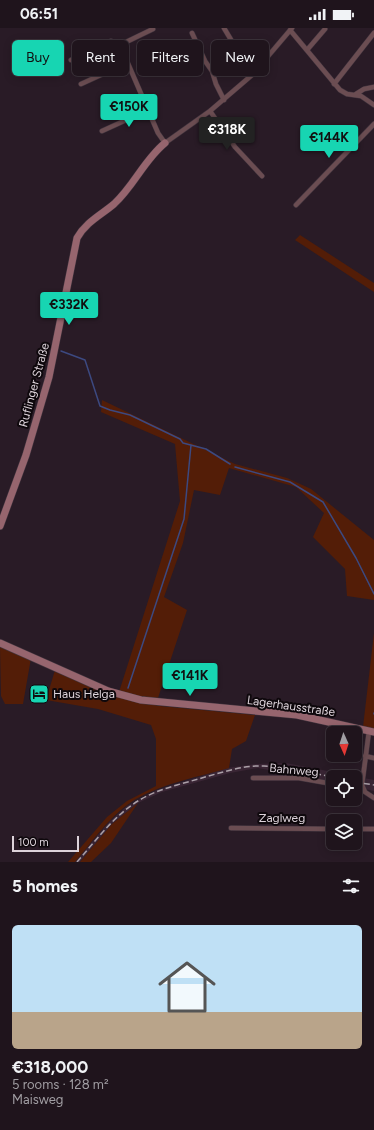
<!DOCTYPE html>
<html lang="en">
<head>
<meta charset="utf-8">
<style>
  body { margin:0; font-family:Figtree,sans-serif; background:#2c2129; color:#f1f3f6; height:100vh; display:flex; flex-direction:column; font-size:15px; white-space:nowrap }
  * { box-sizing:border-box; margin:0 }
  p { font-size:13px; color:#a19ea3 }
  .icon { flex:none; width:22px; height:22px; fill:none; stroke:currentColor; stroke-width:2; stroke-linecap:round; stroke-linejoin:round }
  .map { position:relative; height:834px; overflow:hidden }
  .details { display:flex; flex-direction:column; background:#1f141c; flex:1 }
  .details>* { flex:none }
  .guide { position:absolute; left:12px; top:12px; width:350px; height:36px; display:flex; gap:8px }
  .needle { width:26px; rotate:177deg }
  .controls { position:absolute; left:326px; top:698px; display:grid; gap:8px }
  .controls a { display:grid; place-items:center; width:36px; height:36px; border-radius:6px; background:#1f141c; box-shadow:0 2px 10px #0003,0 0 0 1px #3c333b; font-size:20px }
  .scale { position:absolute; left:12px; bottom:10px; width:67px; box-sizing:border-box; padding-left:4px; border:2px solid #ddd3da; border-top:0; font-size:11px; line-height:14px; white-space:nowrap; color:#ddd3da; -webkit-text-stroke:3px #0e080c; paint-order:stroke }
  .price { position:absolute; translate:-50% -34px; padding:0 9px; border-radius:4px; background:#17d5b2; color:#111; font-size:13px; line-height:26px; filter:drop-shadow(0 1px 2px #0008) }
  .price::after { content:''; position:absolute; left:50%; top:24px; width:12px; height:9px; margin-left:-6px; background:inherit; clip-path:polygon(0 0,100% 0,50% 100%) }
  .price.on { background:#222; color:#fff }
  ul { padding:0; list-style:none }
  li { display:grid; align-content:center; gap:8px; height:212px; padding:0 12px }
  li span { display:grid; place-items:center; height:124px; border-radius:6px; color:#555 }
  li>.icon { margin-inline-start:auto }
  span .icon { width:72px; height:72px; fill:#fffc; stroke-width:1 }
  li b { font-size:17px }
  h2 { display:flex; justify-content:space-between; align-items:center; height:48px; padding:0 12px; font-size:17px }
  .tag { padding:0 14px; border-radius:6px; background:#1f141c; box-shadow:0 2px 10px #0003,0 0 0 1px #3c333b; font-size:14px; line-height:36px }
  .tag.on { background:#17d5b2; color:#111 }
  .status { display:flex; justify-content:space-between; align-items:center; height:28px; padding:0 20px; background:#1f141c; direction:ltr }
  .status svg { height:11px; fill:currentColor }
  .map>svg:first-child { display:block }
</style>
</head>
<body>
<div class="status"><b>06:51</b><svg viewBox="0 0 49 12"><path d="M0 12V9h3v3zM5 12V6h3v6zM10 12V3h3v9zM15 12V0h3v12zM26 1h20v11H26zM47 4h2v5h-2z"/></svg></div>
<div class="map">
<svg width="374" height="834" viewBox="0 0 374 834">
  <rect width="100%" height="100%" fill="#291b26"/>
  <path fill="#392534" d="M286 735 374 752V763L355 759V749H333V754L258 740 230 745 162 764 138 775 112 796 80 834H75L109 794 127 778 157 762 227 740 256 736Z"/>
  <path fill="#531d07" d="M300 207 374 255V264L295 212Z
    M102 372 235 436 287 450 311 461 374 512V572L347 568 345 541 313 509 324 485 296 459 229 440 220 467 194 462 183 515 164 569 187 582 157 673 119 664 180 473 175 416 101 384Z
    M374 605V701L363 699Z
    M0 619 31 630 23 676H5L1 668Z
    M55 642 128 672 160 678 255 687 246 713 232 721 229 740C198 749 164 755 136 771 111 786 93 813 75 834H68L107 789 127 773 156 758V711L151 697 98 681 46 672Z
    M138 775 111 815 91 834H80L112 796Z"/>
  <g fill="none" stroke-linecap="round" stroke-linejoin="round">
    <path stroke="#3c4980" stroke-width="1.5" d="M61 323 85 332 100 378 110 382 130 387 180 411 183 415 206 421 230 436
      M235 439 290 454 323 474 356 530 374 566
      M128 660 184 491 191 417
      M374 686V685"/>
    <defs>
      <path id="street" d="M224 0 252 47
        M290 2 340 62 347 66 361 68 374 77
        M192 5 205 33 212 43 216 56 224 72
        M120 17 153 1
        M307 22 325 1
        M71 32 111 13 120 17 158 105 165 115 210 83 252 47 292 0
        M81 56 127 35
        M334 56 374 5
        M356 66 364 61 374 59
        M210 83 235 119 262 148
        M102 103 148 82
        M296 177 374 96
        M369 703 362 757 365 764 374 770
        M365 728 374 730
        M253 750H299L333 756
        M355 760 363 761
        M231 800 333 801
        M355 801H374"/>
      <path id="secondary" d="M0 498 26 427 49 349 77 210C86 194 101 187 114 176 134 158 144 132 165 115
        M0 615 108 663 141 672 297 687 374 704"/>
    </defs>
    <use href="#street" stroke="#42353f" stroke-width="5.5"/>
    <use href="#secondary" stroke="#42353f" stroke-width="8"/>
    <use href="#street" stroke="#6b4d52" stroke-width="4.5"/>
    <use href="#secondary" stroke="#96656e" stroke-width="7"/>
    <path stroke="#aba0a8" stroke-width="1.5" stroke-dasharray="6 3" stroke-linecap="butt" d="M355 754 374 757
      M77 834C98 810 118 782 147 768 165 759 186 755 205 749 224 744 244 737 264 738 287 739 310 745 333 749"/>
  </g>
  <defs>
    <symbol id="hotel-square" viewBox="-11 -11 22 22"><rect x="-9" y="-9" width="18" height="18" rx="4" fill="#17d5b2" stroke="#0e080c"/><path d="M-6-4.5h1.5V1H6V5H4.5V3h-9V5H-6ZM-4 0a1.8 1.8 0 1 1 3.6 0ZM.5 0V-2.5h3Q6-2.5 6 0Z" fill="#111"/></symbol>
  </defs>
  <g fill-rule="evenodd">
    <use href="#hotel-square" x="28" y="655" width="22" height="22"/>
  </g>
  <g text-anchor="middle" stroke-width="4" stroke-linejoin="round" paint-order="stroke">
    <g font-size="12" fill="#ddd3da" stroke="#0e080c">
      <text transform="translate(34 357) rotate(-75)" y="4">Ruflinger Straße</text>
      <text transform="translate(291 678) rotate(8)" y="4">Lagerhausstraße</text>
      <text transform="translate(294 742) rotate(5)" y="4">Bahnweg</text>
      <text x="282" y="794">Zaglweg</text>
    </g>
    <g font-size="12" fill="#ddd3da" stroke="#0e080c" text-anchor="start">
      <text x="53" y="670">Haus Helga</text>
    </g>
  </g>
</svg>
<div class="controls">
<a><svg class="needle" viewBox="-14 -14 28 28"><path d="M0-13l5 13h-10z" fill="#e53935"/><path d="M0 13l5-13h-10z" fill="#a19ea3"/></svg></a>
<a><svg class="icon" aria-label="locate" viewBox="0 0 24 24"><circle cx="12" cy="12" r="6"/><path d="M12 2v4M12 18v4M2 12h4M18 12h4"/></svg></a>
<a><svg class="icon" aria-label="layers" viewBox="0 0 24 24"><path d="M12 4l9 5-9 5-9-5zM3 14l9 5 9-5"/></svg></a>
</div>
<div class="scale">100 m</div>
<b class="price" style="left:129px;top:100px">€150K</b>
<b class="price on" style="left:227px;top:123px">€318K</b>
<b class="price" style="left:329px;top:131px">€144K</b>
<b class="price" style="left:69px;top:298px">€332K</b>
<b class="price" style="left:190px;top:669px">€141K</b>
<div class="guide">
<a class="tag on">Buy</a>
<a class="tag">Rent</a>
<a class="tag">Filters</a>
<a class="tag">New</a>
</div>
</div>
<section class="details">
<h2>5 homes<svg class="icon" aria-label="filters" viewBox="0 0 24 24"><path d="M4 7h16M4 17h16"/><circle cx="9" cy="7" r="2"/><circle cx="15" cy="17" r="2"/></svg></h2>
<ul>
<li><span style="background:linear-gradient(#bfe0f5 70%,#b9a48a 0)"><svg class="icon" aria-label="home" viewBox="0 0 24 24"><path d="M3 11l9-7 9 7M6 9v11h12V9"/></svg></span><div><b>€318,000</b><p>5 rooms · 128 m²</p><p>Maisweg</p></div></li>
</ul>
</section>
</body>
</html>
